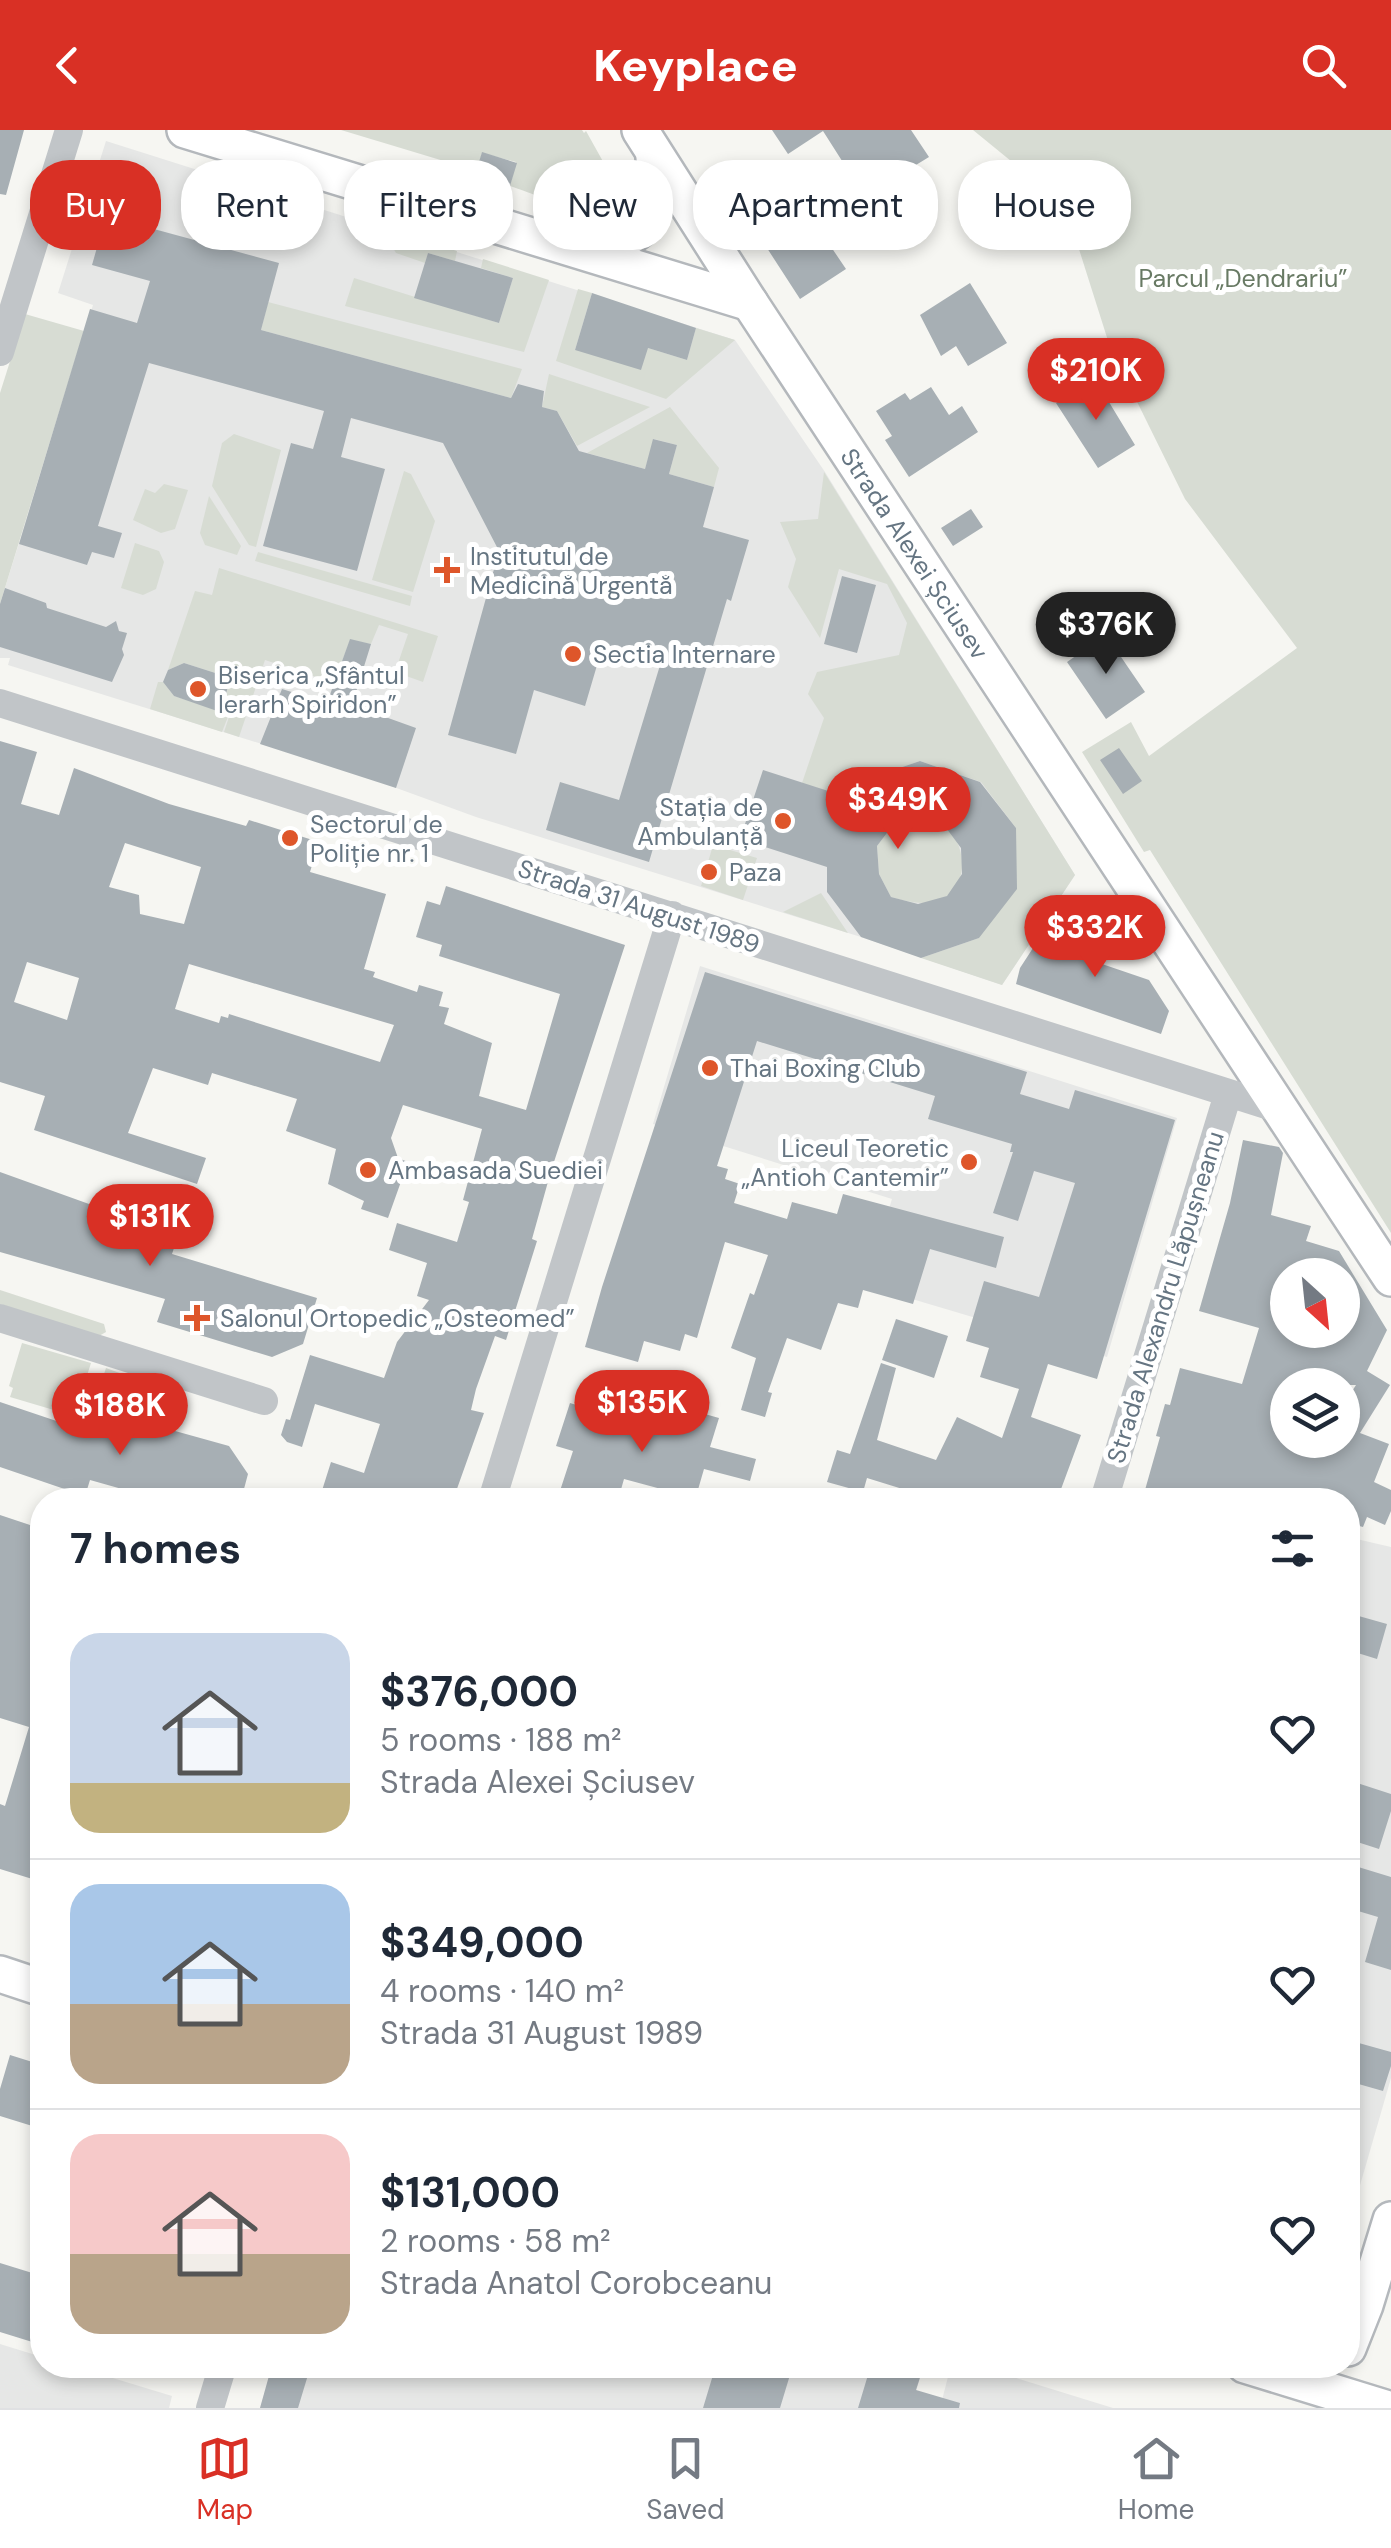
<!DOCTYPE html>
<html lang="en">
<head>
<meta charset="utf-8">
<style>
  body { margin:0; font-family:"DM Sans",sans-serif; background:#f2f2f3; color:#1f2937; height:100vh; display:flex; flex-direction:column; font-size:38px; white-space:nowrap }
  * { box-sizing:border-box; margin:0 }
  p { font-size:32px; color:#747a83 }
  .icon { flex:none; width:55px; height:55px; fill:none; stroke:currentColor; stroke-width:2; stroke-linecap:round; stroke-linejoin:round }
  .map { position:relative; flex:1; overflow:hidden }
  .panel { position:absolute; left:30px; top:1358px; width:1330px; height:890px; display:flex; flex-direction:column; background:#fff; border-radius:40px; box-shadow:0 5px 15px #0003 }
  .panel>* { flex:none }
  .guide { position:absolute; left:30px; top:30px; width:1332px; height:90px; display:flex; gap:20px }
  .needle { width:65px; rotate:153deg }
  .tools { position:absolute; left:1270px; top:1128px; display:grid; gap:20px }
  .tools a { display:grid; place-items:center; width:90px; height:90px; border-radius:50%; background:#fff; box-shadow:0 5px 15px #0003; font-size:50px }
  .price { position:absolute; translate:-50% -85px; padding:0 22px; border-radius:35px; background:#d93025; color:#fff; font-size:32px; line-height:65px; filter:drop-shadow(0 2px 5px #0008) }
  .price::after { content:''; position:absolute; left:50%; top:60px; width:30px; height:22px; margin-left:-15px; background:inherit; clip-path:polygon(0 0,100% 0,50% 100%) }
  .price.current { background:#222; color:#fff }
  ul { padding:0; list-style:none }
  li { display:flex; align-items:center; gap:30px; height:250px; padding:0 40px }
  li+li { border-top:2px solid #e0e1e3 }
  li span { display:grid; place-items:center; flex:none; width:280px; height:200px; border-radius:30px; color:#555 }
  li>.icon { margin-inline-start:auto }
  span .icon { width:120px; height:120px; fill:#fffc; stroke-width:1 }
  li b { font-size:42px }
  h2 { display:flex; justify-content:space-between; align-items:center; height:120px; padding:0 40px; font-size:42px }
  .chip { padding:0 35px; border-radius:40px; background:#fff; box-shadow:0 5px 15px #0003; font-size:35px; line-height:90px }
  .chip.current { background:#d93025; color:#fff }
  header { display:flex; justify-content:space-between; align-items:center; height:130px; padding:0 40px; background:#d93025; color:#fff; font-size:45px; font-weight:800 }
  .dock { display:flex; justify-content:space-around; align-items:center; height:140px; border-top:2px solid #e0e1e3; background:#fff; font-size:28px; color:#747a83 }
  .dock a { display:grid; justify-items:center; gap:5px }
  .dock .current { color:#d93025 }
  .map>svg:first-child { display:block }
</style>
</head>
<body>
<header><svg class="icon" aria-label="back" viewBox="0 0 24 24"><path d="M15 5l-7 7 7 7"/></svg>Keyplace<svg class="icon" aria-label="search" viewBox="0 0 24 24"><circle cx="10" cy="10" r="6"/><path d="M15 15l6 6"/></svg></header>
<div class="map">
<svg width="1391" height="2278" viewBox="0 0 1391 2278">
  <rect width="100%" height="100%" fill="#f6f6f2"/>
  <path fill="#e6e7e6" d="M106 11 735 210 825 342 1075 745 1002 855 861 807 476 687 358 644 8 535 10 528H0V474L93 175 58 163Z
    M700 836 1177 988 1107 1227 865 1155 892 1069 653 994Z
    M1348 1407 1391 1417V1948L1348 2097Z
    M0 2214 42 2227V2235H70L172 2266 169 2278H0Z
    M273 2235H924L911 2278H260Z
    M951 2235H974L1113 2278H940Z"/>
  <path fill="#d7dcd3" d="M341 0H582L584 3 586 1 620 62C602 98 539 65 510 56L516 32 482 23 477 41Z
    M973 0H1391V1103L1150 720 1144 722 1082 622 1131 592 1149 626 1297 518 1185 369 1110 217 1065 75Z
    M392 100 457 121 455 131 428 123 425 133 396 123 390 113Z
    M483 129 549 150 524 222 345 176 354 148 499 193 513 148 481 138Z
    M578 159 592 163 575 220 648 218 687 230 696 198 735 210 666 269 556 231Z
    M268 172 522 239 511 268 261 200Z
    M25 184 84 201 0 474V263Z
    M549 244 650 277 577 316 557 281 542 277Z
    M670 277 719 338 714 357 669 344 677 315 654 309 645 339 587 323Z
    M234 304 281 320 256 417 249 415 212 356 222 313Z
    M404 341 411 344 435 391 413 462 372 450Z
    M824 342 1075 745 1002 855 921 828 979 808 1016 698 981 652 920 631 864 650 842 679 802 653 824 588 808 564 817 542 899 525 907 493 887 454 839 439 820 508 788 457 796 429 780 392 818 389Z
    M164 354 188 360 175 399 161 403 133 390 145 359 155 363Z
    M209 366 241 416 237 425 205 415 200 403Z
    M135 413 159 421 164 432 156 459 143 465 121 458Z
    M258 422 412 466 410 476 255 431Z
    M219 438 438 506 423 552 395 542 408 504 379 495 371 514 350 510 334 553 265 530 239 607 224 602 235 569 222 602 150 579 158 552H163L174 566 221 581 231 548 184 533 168 540 195 461 212 465Z
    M920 687C926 689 937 691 943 695 965 710 970 750 947 766 930 778 909 772 891 767L879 744 877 716 893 695Z
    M713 715 757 728 743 770 701 756 704 747 716 750 721 737 711 733 706 739Z
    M821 763 848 803 783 782Z
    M0 1160 104 1194 106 1202 99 1206 0 1174Z
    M22 1213 91 1233 74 1286 10 1267 13 1258 9 1256Z
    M106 1238 125 1245 106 1298 93 1293 96 1285 91 1283Z"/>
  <path fill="#a7afb4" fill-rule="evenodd" d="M0 0H24L6 65 0 64Z
    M772 0H911L929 27 911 38 930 68 881 100 840 37 844 34 823 1 788 24Z
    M482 22 517 33 510 56 475 45Z
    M798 68 846 139 800 169 754 98Z
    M106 86 279 133 261 200 511 268 518 254 544 261 542 277 557 281 579 321 645 339 653 309 677 315 669 344 714 357 703 397 749 410 731 471 727 469 649 732 546 700 560 652 619 670 661 532 603 515 585 576 534 560 516 624 448 605 499 421 443 313 351 288 341 327 385 339 357 441 263 416 291 313 313 319 324 281 149 233 98 396 122 403 114 428 92 422 87 435 19 414 90 179 137 193 150 151 92 135Z
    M428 123 513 148 499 193 414 168Z
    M970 153 1007 213 968 236 956 216 941 226 920 185Z
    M592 163 696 198 687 230 648 218 641 240 575 220Z
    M1095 249 1135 315 1098 338 1056 273Z
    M931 257 949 285 962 276 978 302 909 347 885 310 892 306 876 281 905 263 910 270Z
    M971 379 983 397 953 416 941 398Z
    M842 446 876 455 857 523 824 514Z
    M5 458 46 473 47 478 106 497 116 491 119 501 127 503 122 519 124 525 112 552 0 517V474Z
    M1106 505 1145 562 1106 589 1067 532Z
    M350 509 371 514 352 575 416 598 396 658 260 614 282 559 327 573Z
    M184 533 231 548 220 582 174 566 163 552 168 540Z
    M0 611 37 622 21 674 59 685 74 638 169 674 246 696 249 690 319 712 310 742 386 764 364 839 375 842 373 847 417 862 419 855 443 862 439 876 449 878 444 894 492 913 479 966 526 980 560 864 439 826 442 815 416 807 427 771 440 775 446 756 625 815 551 1041 532 1109 537 1111 506 1210 495 1206 476 1259 471 1280 484 1283 453 1370H319L331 1332 364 1343 380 1294 315 1274 302 1317 287 1312 281 1305 286 1289 290 1290 310 1225 384 1248 397 1212 429 1170 417 1166 427 1133 389 1120 397 1093 457 1112 469 1072 463 1070 482 999 403 975 391 1008 398 1028 408 1032 388 1088 361 1079 364 1071 328 1054 336 1019 286 1001 297 969 212 943 208 955 153 938 128 1003 206 1028 197 1054 34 1000 45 966 0 952ZM125 713 201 737 184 794 140 784 139 765 109 757ZM27 832 79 848 67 890 14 872ZM189 834 394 895 380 932 229 884 228 888 221 886 219 893 175 879Z
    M1119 618 1142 651 1123 664 1100 630Z
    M920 631 980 652 1016 698 1017 759 979 808 921 828 861 807 827 762V737L740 709 763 640 850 668 864 650ZM920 687 944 695 961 718 962 744 947 766 918 774 891 767 879 744 877 716 893 695Z
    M1090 781 1117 791 1102 834 1149 850 1169 881 1161 904 1016 854 1020 838 1033 818 1074 829Z
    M705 842 1027 942 1020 964 1069 979 1075 960 1175 990 1097 1249 1048 1234 1031 1287 1081 1305 1057 1370H906L909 1361 867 1348 863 1362 827 1352 837 1320 850 1324 881 1233 896 1238 877 1310 936 1330 957 1287 1002 1308 1019 1259 980 1247 989 1218 966 1211 984 1151 1039 1167 1075 1053 1034 1041 1018 1091 993 1083 1013 1022H1010L1012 1014 928 989 935 966 757 911 717 1036 728 1039 725 1049 740 1054 734 1073 787 1089 792 1072 837 1084 843 1064 1004 1107 996 1138 930 1119 913 1174 863 1160 858 1178 838 1173 821 1220 787 1208 768 1262 772 1263 765 1287 741 1280 756 1228 731 1218 750 1163 754 1165 768 1125 725 1112 697 1208 685 1204 680 1221 644 1211 638 1232 585 1217 602 1157Z
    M1243 1010 1279 1017 1283 1023 1271 1085 1311 1096 1306 1111 1339 1121 1387 1200 1367 1241 1390 1255 1360 1303 1389 1314 1374 1352 1391 1360V1381L1385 1395 1367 1387 1363 1397 1348 1393V1370H1211L1172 1358 1170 1367 1145 1360 1160 1307 1156 1306 1165 1274 1170 1275 1180 1238 1242 1254 1259 1198 1199 1181 1230 1073ZM1288 1145H1342V1200H1288ZM1288 1255H1356L1342 1277V1310H1288Z
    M0 1042 178 1106 172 1124 317 1168 303 1214 272 1227 157 1192 165 1169 0 1122Z
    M896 1189 948 1206 934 1248 882 1230Z
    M0 1272 107 1308 114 1284 229 1316 248 1344 241 1370H161L90 1350 85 1366 0 1337Z
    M570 1273 672 1305 680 1277 719 1288 710 1317 756 1329 750 1351 704 1339 695 1370H674L676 1363 624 1349 618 1370H557L573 1321 556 1316Z
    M0 1385 42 1399V1528L30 1569 42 1570V1752L0 1739V1674L5 1676 29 1597 0 1588Z
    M1348 1483 1387 1494 1377 1529 1348 1520Z
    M1348 1650 1391 1664V1681L1379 1719 1348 1709Z
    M1355 1736 1391 1747V1840L1365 1832 1378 1787 1348 1778V1762Z
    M1348 1910 1391 1922V1936L1383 1961 1348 1951Z
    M10 1925 42 1935V1999L0 1986V1959Z
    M0 2133 42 2146V2215L0 2202Z
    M272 2235H311L298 2278H260Z
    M716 2235H793L780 2278H703Z
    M871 2235H924L916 2260 960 2273 959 2278H858Z"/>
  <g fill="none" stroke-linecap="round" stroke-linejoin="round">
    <defs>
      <g id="major">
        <path d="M185 0 750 173"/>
        <path id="s1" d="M640 0 750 173 1391 1148"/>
        <path d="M579 116C636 120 670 85 654 28"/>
        <path d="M0 1844 42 1858"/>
        <path d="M1348 2218 1365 2175 1391 2090"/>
        <path d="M1245 2235 1385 2278"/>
      </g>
    </defs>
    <use href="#major" stroke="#b4b8bc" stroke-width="40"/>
    <path stroke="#c1c5c8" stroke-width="28" d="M0 222 69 0
      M0 573 1279 979
      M0 1188 264 1271
      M492 1370 672 785
      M1104 1370 1228 964
      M210 2278 223 2235"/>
    <use href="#major" stroke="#fff" stroke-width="35"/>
  </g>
  <g fill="#de562a" stroke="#fff" stroke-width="4">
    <path d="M442 425h10v10h10v10h-10v10h-10v-10h-10v-10h10z"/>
    <circle cx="573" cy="524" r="10"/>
    <circle cx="198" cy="559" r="10"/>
    <circle cx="783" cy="691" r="10"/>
    <circle cx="290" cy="708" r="10"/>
    <circle cx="709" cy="742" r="10"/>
    <circle cx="710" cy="938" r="10"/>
    <circle cx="969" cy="1032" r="10"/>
    <circle cx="368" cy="1040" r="10"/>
    <path d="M192 1173h10v10h10v10h-10v10h-10v-10h-10v-10h10z"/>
  </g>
  <g text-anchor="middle" stroke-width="10" stroke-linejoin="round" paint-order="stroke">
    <g font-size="25" fill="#687a64" stroke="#fff">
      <text x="1243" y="157">Parcul „Dendrariu”</text>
    </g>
    <g font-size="25" fill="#657582" stroke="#fff">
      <text dy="9" stroke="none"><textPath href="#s1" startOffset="505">Strada Alexei Șciusev</textPath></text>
      <text transform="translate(639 776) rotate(18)" y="9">Strada 31 August 1989</text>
      <text transform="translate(1165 1167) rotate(-73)" y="9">Strada Alexandru Lăpușneanu</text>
    </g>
    <g font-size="25" fill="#657582" stroke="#fff" text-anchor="start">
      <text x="470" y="435">Institutul de<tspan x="470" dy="29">Medicină Urgentă</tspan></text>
      <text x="593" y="533">Sectia Internare</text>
      <text x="218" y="554">Biserica „Sfântul<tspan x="218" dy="29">Ierarh Spiridon”</tspan></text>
      <text x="763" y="686" text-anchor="end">Stația de<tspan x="763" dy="29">Ambulanță</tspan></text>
      <text x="310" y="703">Sectorul de<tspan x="310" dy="29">Poliție nr. 1</tspan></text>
      <text x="729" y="751">Paza</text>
      <text x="730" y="947">Thai Boxing Club</text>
      <text x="949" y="1027" text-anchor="end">Liceul Teoretic<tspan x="949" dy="29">„Antioh Cantemir”</tspan></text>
      <text x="388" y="1049">Ambasada Suediei</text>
      <text x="220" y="1197">Salonul Ortopedic „Osteomed”</text>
    </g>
  </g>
</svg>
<div class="tools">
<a><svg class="needle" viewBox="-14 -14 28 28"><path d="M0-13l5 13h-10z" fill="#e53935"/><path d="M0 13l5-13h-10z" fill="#747a83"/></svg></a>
<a><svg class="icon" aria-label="layers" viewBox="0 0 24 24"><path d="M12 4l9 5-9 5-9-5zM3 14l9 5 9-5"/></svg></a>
</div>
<b class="price" style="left:1096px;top:293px">$210K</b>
<b class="price current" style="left:1106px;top:547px">$376K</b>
<b class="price" style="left:898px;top:722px">$349K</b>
<b class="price" style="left:1095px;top:850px">$332K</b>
<b class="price" style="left:150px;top:1139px">$131K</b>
<b class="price" style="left:642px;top:1325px">$135K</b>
<b class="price" style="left:120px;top:1328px">$188K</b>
<div class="guide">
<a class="chip current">Buy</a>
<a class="chip">Rent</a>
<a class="chip">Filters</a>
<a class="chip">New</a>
<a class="chip">Apartment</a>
<a class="chip">House</a>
</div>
<section class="panel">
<h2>7 homes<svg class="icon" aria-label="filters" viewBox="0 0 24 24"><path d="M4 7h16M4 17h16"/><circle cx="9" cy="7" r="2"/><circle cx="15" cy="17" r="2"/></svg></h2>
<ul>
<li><span style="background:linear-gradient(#c9d6e8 75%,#c2b280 0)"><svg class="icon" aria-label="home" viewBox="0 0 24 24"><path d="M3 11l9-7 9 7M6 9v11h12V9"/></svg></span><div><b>$376,000</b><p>5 rooms · 188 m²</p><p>Strada Alexei Șciusev</p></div><svg class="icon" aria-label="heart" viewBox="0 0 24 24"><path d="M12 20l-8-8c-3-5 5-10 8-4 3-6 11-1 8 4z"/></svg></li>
<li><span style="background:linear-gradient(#a9c7e8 60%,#b9a48a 0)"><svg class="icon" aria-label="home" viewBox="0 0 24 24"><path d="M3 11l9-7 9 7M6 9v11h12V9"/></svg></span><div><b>$349,000</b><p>4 rooms · 140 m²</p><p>Strada 31 August 1989</p></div><svg class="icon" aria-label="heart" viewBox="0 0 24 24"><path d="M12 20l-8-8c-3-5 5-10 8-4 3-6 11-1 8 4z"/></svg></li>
<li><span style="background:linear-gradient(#f6c9c9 60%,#b9a48a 0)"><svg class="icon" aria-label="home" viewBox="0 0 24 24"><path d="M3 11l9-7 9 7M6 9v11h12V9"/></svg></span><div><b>$131,000</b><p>2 rooms · 58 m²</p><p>Strada Anatol Corobceanu</p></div><svg class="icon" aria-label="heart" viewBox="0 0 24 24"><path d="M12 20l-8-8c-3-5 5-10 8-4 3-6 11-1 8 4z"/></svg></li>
</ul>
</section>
</div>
<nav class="dock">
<a class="current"><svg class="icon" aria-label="map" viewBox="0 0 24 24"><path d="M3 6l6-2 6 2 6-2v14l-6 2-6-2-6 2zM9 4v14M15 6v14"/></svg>Map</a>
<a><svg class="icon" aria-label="saved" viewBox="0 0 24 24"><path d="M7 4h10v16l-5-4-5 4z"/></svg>Saved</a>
<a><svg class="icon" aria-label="home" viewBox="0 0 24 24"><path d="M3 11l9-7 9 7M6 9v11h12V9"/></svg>Home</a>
</nav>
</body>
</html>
